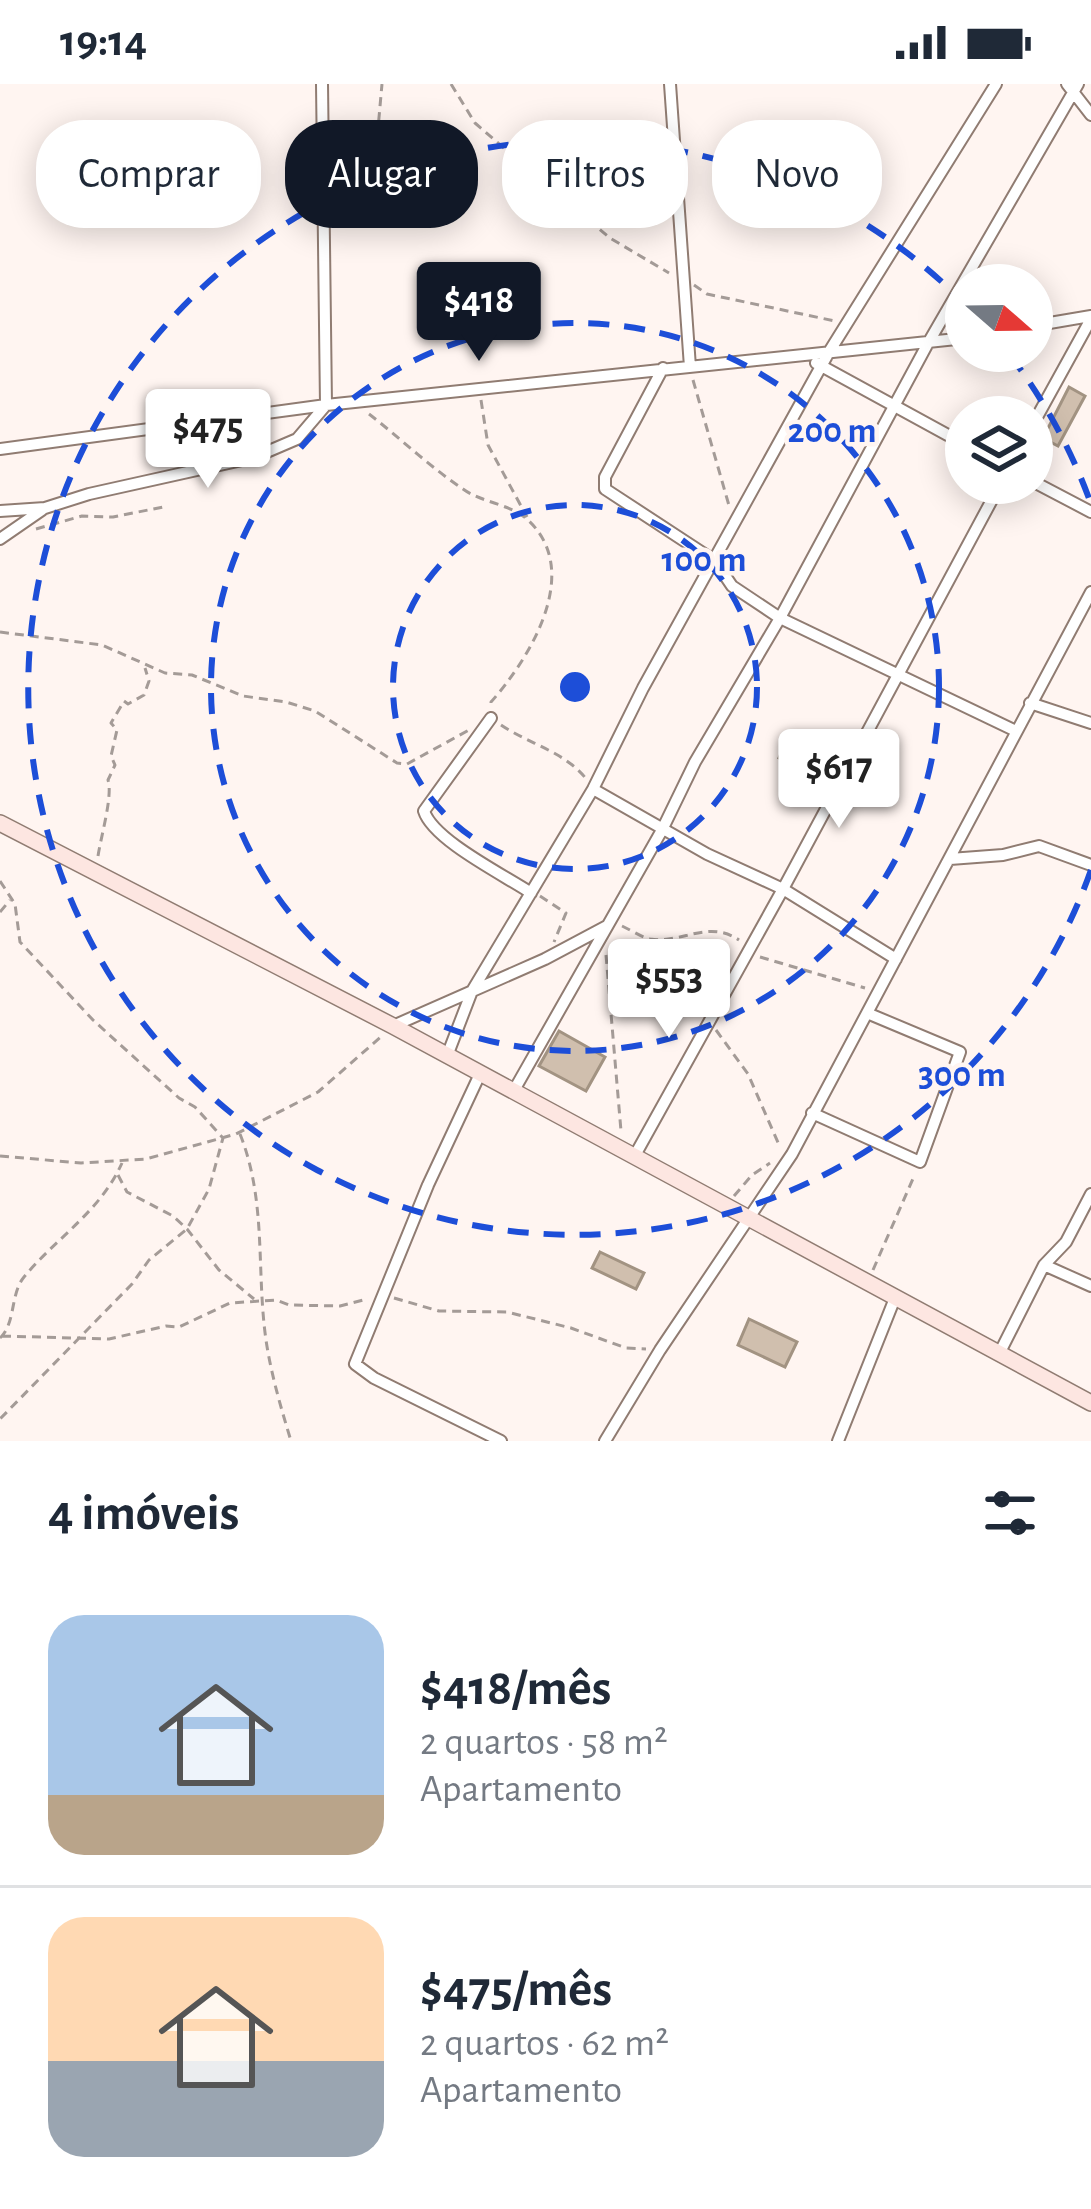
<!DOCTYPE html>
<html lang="pt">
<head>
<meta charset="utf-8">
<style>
  body { margin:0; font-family:"Alegreya Sans",sans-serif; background:#f2f2f3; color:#1f2937; height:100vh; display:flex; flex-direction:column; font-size:45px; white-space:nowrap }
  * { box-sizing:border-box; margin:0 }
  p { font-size:39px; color:#747a83 }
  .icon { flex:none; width:66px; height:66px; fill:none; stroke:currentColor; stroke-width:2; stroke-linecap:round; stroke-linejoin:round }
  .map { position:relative; height:1357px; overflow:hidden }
  .details { display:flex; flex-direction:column; background:#fff; flex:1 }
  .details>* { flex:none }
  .hud { position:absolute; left:36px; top:36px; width:1020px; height:108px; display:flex; gap:24px }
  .needle { width:78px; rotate:110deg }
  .tools { position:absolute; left:945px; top:180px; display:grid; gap:24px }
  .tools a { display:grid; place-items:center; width:108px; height:108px; border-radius:50%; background:#fff; box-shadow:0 6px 30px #0003; font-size:60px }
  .price { position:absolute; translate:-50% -102px; padding:0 27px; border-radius:12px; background:#fff; color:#222; font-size:39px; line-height:78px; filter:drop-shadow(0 3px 6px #0008) }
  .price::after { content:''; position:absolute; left:50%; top:72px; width:36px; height:27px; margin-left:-18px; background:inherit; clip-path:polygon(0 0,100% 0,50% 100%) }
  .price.current { background:#111827; color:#fff }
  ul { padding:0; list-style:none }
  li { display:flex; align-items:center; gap:36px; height:300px; padding:0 48px }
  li+li { border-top:3px solid #e0e1e3 }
  li span { display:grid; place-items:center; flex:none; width:336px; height:240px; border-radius:36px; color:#555 }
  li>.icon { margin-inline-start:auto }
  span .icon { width:144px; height:144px; fill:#fffc; stroke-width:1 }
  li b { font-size:51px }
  h2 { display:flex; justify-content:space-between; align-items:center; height:144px; padding:0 48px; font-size:51px }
  .tag { padding:0 42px; border-radius:48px; background:#fff; box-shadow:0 6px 30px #0003; font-size:42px; line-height:108px }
  .tag.current { background:#111827; color:#fff }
  .status { display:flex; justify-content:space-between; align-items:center; height:84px; padding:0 60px; background:#fff; direction:ltr }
  .status svg { height:33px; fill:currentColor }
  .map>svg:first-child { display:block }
</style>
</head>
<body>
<div class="status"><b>19:14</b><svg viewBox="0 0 49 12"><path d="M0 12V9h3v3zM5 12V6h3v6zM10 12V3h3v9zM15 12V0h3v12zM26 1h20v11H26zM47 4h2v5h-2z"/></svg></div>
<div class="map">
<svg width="1091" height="1357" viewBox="0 0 1091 1357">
  <rect width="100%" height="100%" fill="#fff5f1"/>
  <path fill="#d0bfae" stroke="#a29382" stroke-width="3" d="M1069 303 1085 312 1058 362 1043 354Z
    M789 651 820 668 810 687 779 674Z
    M559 947 605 973 586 1007 539 982Z
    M600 1168 644 1189 636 1205 592 1184Z
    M749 1235 797 1258 785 1283 738 1261Z"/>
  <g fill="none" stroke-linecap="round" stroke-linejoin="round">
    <defs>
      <path id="street" d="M670 0 690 283
        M1067 0 1091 31
        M1032 242 1091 232
        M816 279 966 361
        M663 284 605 393V405L715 477 732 502 780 534 1016 647
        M1032 342 1091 235
        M0 365 326 321 966 254
        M1032 397 1091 428
        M0 427 45 424 89 410 255 373 297 355 326 321 322 0
        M0 455 42 426
        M1030 619 1091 639
        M491 634 424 727C433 756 504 791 531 809
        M593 705 707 770 783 805 634 1073
        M950 775 1003 771 1039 762 1091 781
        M896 875 783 805 1001 399
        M393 942 545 875 607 842
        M447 972 472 907 593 705 643 604 829 268 996 0
        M480 990 428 1101 355 1280 374 1294 501 1357
        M513 1008 662 746 695 678 780 534 927 261 1078 0
        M812 1029 920 1078 960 968 867 929
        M1044 1181 1091 1202
        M999 1270 1044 1181 1066 1158 1091 1110
        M605 1357 660 1266 792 1070 1091 508
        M838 1357 895 1214"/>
      <path id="secondary" d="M0 739 393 942 1091 1319"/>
    </defs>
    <use href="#street" stroke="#907c72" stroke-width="14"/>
    <use href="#secondary" stroke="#907c72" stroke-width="18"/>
    <path stroke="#a49b97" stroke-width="3" stroke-dasharray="9 6" stroke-linecap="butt" d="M451 0 475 39 535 91 610 154 669 189
      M376 67 382 0
      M694 201 707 210 835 237
      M693 296 730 425
      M481 316 488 361 527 433
      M369 330C400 354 430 383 463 405 482 419 512 420 529 437 583 489 529 575 491 618V624
      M36 445 82 432 113 433 163 423
      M0 548 102 561 165 589 192 591 243 612 286 618 315 627 397 679 407 680 469 646
      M501 641C529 660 566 668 587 696
      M98 772C101 752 113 712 108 696L115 681 111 672 117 646 111 639 124 617 128 620 144 611 149 597 145 584
      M0 797 15 820 20 858 93 936 179 1014 195 1023 223 1054 209 1105 187 1145 149 1176 132 1200 0 1335
      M540 812 566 829 554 858
      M0 828 10 816
      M622 842C631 846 641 853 650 855 682 860 708 835 739 856
      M651 857 685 893 693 917 702 924
      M606 871 621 1047
      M760 873 865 904
      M716 946 748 990 780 1063
      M240 1050C267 1118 256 1186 266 1256 271 1290 281 1324 291 1357
      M0 1072 81 1079 146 1075 236 1050 318 1008 383 951
      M118 1091 127 1108 173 1132 187 1145 219 1186 254 1215
      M734 1112 752 1091 770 1079
      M873 1186 915 1090
      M394 1214 439 1227 507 1228 571 1244 626 1264 646 1265
      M2 1252 109 1255 166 1242 179 1243 230 1219 276 1216 289 1221 340 1222 367 1215
      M0 1254C16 1239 10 1210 24 1193 56 1154 100 1128 122 1079"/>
    <use href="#street" stroke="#fff" stroke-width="10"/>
    <use href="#secondary" stroke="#fde6e1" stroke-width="15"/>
  </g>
  <g fill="none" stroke="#1d4ed8" stroke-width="6" stroke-dasharray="21 15">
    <circle cx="575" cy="603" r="182"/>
    <circle cx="575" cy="603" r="364"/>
    <path d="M1091 786A547 547 0 1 1 965 220M1009 270A547 547 0 0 1 1091 420"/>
  </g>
  <circle cx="575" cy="603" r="18" fill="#1d4ed8" stroke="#fff5f1" stroke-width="6"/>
  <g font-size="36" text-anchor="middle" font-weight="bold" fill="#1d4ed8" stroke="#fff5f1" stroke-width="9" stroke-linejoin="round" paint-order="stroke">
    <text x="832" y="358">200 m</text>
    <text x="704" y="487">100 m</text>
    <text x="962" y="1002">300 m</text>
  </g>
</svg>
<div class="tools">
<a><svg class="needle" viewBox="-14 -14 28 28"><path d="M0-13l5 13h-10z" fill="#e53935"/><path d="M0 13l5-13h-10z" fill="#747a83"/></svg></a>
<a><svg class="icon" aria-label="layers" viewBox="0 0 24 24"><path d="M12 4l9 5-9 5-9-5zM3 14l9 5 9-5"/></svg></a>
</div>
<b class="price current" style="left:479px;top:280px">$418</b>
<b class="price" style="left:208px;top:407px">$475</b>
<b class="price" style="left:839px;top:747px">$617</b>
<b class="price" style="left:669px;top:957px">$553</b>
<div class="hud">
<a class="tag">Comprar</a>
<a class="tag current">Alugar</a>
<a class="tag">Filtros</a>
<a class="tag">Novo</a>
</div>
</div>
<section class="details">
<h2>4 imóveis<svg class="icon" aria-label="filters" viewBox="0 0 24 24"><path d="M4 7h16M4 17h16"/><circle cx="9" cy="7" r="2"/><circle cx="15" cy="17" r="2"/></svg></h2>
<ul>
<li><span style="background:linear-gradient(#a9c7e8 75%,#b9a48a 0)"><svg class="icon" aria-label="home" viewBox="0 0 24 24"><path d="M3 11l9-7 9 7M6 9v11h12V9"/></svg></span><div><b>$418/mês</b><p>2 quartos · 58 m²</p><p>Apartamento</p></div></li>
<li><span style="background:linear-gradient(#ffd9b3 60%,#9aa5b1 0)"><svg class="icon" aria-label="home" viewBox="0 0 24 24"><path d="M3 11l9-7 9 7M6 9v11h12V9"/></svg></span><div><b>$475/mês</b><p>2 quartos · 62 m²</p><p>Apartamento</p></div></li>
</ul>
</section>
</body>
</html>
